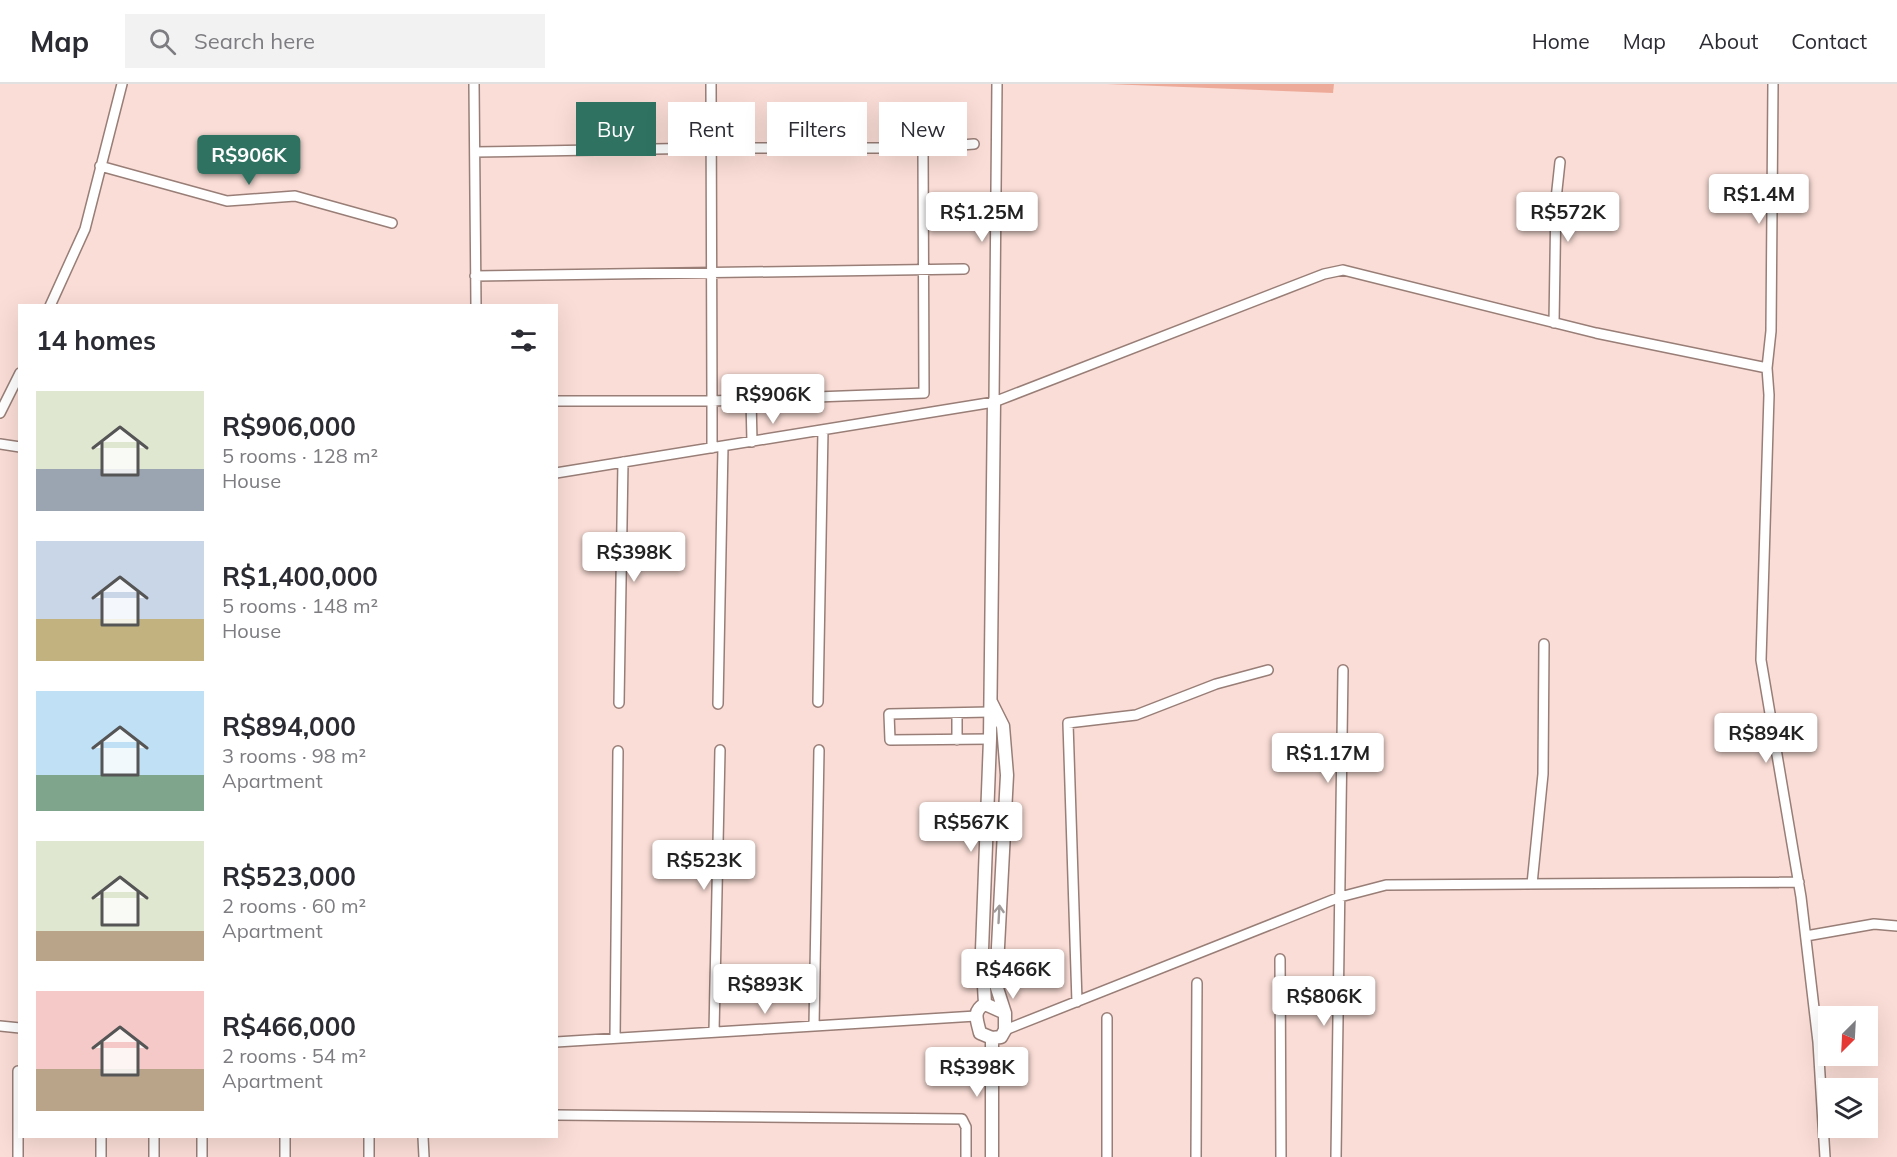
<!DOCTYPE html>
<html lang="en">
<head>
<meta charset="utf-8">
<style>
  body { margin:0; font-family:Mulish,sans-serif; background:#f2f2f3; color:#2b2b33; height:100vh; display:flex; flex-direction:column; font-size:22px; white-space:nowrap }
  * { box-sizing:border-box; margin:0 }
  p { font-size:20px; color:#7c7c81 }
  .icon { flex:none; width:33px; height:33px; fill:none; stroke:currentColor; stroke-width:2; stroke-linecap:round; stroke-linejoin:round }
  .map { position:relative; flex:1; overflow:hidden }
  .details { position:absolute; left:18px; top:220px; width:540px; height:834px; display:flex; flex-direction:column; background:#fff; border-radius:0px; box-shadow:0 6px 24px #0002 }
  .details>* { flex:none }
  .banner { position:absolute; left:576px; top:18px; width:570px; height:54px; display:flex; gap:12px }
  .needle { width:39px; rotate:204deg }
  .controls { position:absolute; left:1818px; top:922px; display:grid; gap:12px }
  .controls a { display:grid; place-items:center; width:60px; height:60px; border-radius:0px; background:#fff; box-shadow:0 6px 24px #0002; font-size:30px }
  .price { position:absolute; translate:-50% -51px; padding:0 14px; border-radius:6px; background:#fff; color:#222; font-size:20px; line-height:39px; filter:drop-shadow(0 2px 3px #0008) }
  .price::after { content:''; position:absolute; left:50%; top:36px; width:18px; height:14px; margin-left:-9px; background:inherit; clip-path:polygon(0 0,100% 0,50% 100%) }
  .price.selected { background:#307261; color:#fff }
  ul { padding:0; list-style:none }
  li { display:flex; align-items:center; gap:18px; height:150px; padding:0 18px }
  li span { display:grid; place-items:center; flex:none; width:168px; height:120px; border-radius:0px; color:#555 }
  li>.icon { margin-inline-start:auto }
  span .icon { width:72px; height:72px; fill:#fffc; stroke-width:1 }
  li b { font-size:26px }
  h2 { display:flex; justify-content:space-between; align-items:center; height:72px; padding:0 18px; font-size:26px }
  .chip { padding:0 21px; border-radius:0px; background:#fff; box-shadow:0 6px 24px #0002; font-size:21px; line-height:54px }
  .chip.selected { background:#307261; color:#fff }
  header { display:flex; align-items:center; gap:36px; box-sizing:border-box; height:84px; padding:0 30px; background:#fff; border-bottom:2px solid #e1e1e2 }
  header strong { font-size:28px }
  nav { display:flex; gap:33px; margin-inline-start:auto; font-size:21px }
  .search { width:420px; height:54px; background:#f2f2f3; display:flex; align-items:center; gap:15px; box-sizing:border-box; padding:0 21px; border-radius:0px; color:#7c7c81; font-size:22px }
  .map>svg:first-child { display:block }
</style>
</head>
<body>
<header>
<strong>Map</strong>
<div class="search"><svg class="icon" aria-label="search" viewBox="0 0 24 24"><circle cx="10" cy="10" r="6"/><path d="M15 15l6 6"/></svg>Search here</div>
<nav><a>Home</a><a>Map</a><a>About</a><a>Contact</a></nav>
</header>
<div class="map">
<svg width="1897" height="1073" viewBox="0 0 1897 1073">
  <rect width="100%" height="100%" fill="#faddd6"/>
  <path fill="#edaa99" d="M1107 0H1334L1333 9Z"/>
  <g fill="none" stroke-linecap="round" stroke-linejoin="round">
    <defs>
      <path id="minor" d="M474 0 476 222
        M711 0 712 317 924 309 923 64
        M1773 0 1771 247 1767 284 1769 311 1761 576 1801 813 1818 958 1825 1073
        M475 68 712 64H923L974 60
        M100 82 227 117 295 112 392 139
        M475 192 964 185
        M50 222 85 145 122 0
        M1554 239 1556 115 1560 78
        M751 315 752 358
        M556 317H712V364
        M994 318 997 0
        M0 329 20 289
        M0 360 20 363
        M556 389 994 318 1324 190 1343 186 1596 249 1767 284
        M818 618 823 346
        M619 619 623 378
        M718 620 723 362
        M957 629V656
        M990 655 890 656 889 630 990 628
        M1532 800 1543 690 1544 560
        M1806 852 1874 840 1897 842
        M1280 875 1281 1073
        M1077 918 1068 639 1136 631 1216 600 1268 586
        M0 942 20 944
        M814 942 819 666
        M1005 946 1340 813 1386 801 1799 798
        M714 948 720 666
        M615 954 618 667
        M556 958 976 932
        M18 987V1073
        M556 1031 962 1035 966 1043V1073
        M154 1053V1073
        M285 1053V1073
        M369 1053V1073
        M423 1053 424 1073
        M101 1073V1053
        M202 1073V1053
        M1107 1073V934
        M1196 1073 1197 899
        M1336 1073 1343 586"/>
      <path id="tertiary" d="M991 618 1003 642 1007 691 996 901 1005 929
        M985 920 982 866 990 655 994 318
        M985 920 1005 929V946L1001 953 992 954 980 949C977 936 972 927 985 920Z
        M992 1073V954"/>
    </defs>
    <use href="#minor" stroke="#987e77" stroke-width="12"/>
    <use href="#tertiary" stroke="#987e77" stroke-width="15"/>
    <use href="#minor" stroke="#fff" stroke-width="9"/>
    <use href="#tertiary" stroke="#fff" stroke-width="12"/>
  </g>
  <defs><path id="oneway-shaft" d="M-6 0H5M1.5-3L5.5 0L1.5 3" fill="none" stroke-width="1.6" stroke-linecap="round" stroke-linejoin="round" transform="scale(1.5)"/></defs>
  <use stroke="#a19c9b" href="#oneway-shaft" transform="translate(999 830) rotate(-87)"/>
</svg>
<div class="controls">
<a><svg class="needle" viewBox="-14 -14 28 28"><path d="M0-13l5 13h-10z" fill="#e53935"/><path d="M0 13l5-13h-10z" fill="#7c7c81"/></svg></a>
<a><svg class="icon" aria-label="layers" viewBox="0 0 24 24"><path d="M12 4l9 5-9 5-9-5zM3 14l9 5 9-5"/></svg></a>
</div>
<b class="price selected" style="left:249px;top:102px">R$906K</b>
<b class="price" style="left:1759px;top:141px">R$1.4M</b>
<b class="price" style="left:982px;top:159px">R$1.25M</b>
<b class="price" style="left:1568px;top:159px">R$572K</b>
<b class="price" style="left:773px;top:341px">R$906K</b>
<b class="price" style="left:634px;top:499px">R$398K</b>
<b class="price" style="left:1766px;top:680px">R$894K</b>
<b class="price" style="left:1328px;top:700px">R$1.17M</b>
<b class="price" style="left:971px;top:769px">R$567K</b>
<b class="price" style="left:704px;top:807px">R$523K</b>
<b class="price" style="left:1013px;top:916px">R$466K</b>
<b class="price" style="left:765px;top:931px">R$893K</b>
<b class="price" style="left:1324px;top:943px">R$806K</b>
<b class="price" style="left:977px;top:1014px">R$398K</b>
<div class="banner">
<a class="chip selected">Buy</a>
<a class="chip">Rent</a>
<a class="chip">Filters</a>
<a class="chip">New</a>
</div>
<section class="details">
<h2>14 homes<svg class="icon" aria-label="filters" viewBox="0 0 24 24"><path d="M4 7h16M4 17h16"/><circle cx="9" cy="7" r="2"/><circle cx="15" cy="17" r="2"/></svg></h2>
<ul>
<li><span style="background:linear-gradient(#dfe7d0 65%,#9aa5b1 0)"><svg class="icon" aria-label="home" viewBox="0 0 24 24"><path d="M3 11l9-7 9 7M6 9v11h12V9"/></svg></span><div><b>R$906,000</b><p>5 rooms · 128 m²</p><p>House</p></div></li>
<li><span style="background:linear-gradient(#c9d6e8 65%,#c2b280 0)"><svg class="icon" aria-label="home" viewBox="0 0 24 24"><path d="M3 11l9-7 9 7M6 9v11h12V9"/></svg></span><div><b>R$1,400,000</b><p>5 rooms · 148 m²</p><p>House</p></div></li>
<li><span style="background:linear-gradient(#bfe0f5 70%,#7fa58c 0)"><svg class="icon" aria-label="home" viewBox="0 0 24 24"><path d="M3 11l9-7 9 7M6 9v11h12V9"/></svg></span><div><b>R$894,000</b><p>3 rooms · 98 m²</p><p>Apartment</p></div></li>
<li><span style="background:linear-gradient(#dfe7d0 75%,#b9a48a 0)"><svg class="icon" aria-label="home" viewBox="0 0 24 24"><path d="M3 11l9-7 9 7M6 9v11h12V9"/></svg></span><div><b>R$523,000</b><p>2 rooms · 60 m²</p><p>Apartment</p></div></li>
<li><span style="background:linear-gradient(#f6c9c9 65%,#b9a48a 0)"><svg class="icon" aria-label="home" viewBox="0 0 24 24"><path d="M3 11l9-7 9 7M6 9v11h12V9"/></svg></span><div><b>R$466,000</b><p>2 rooms · 54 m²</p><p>Apartment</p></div></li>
</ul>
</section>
</div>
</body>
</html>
